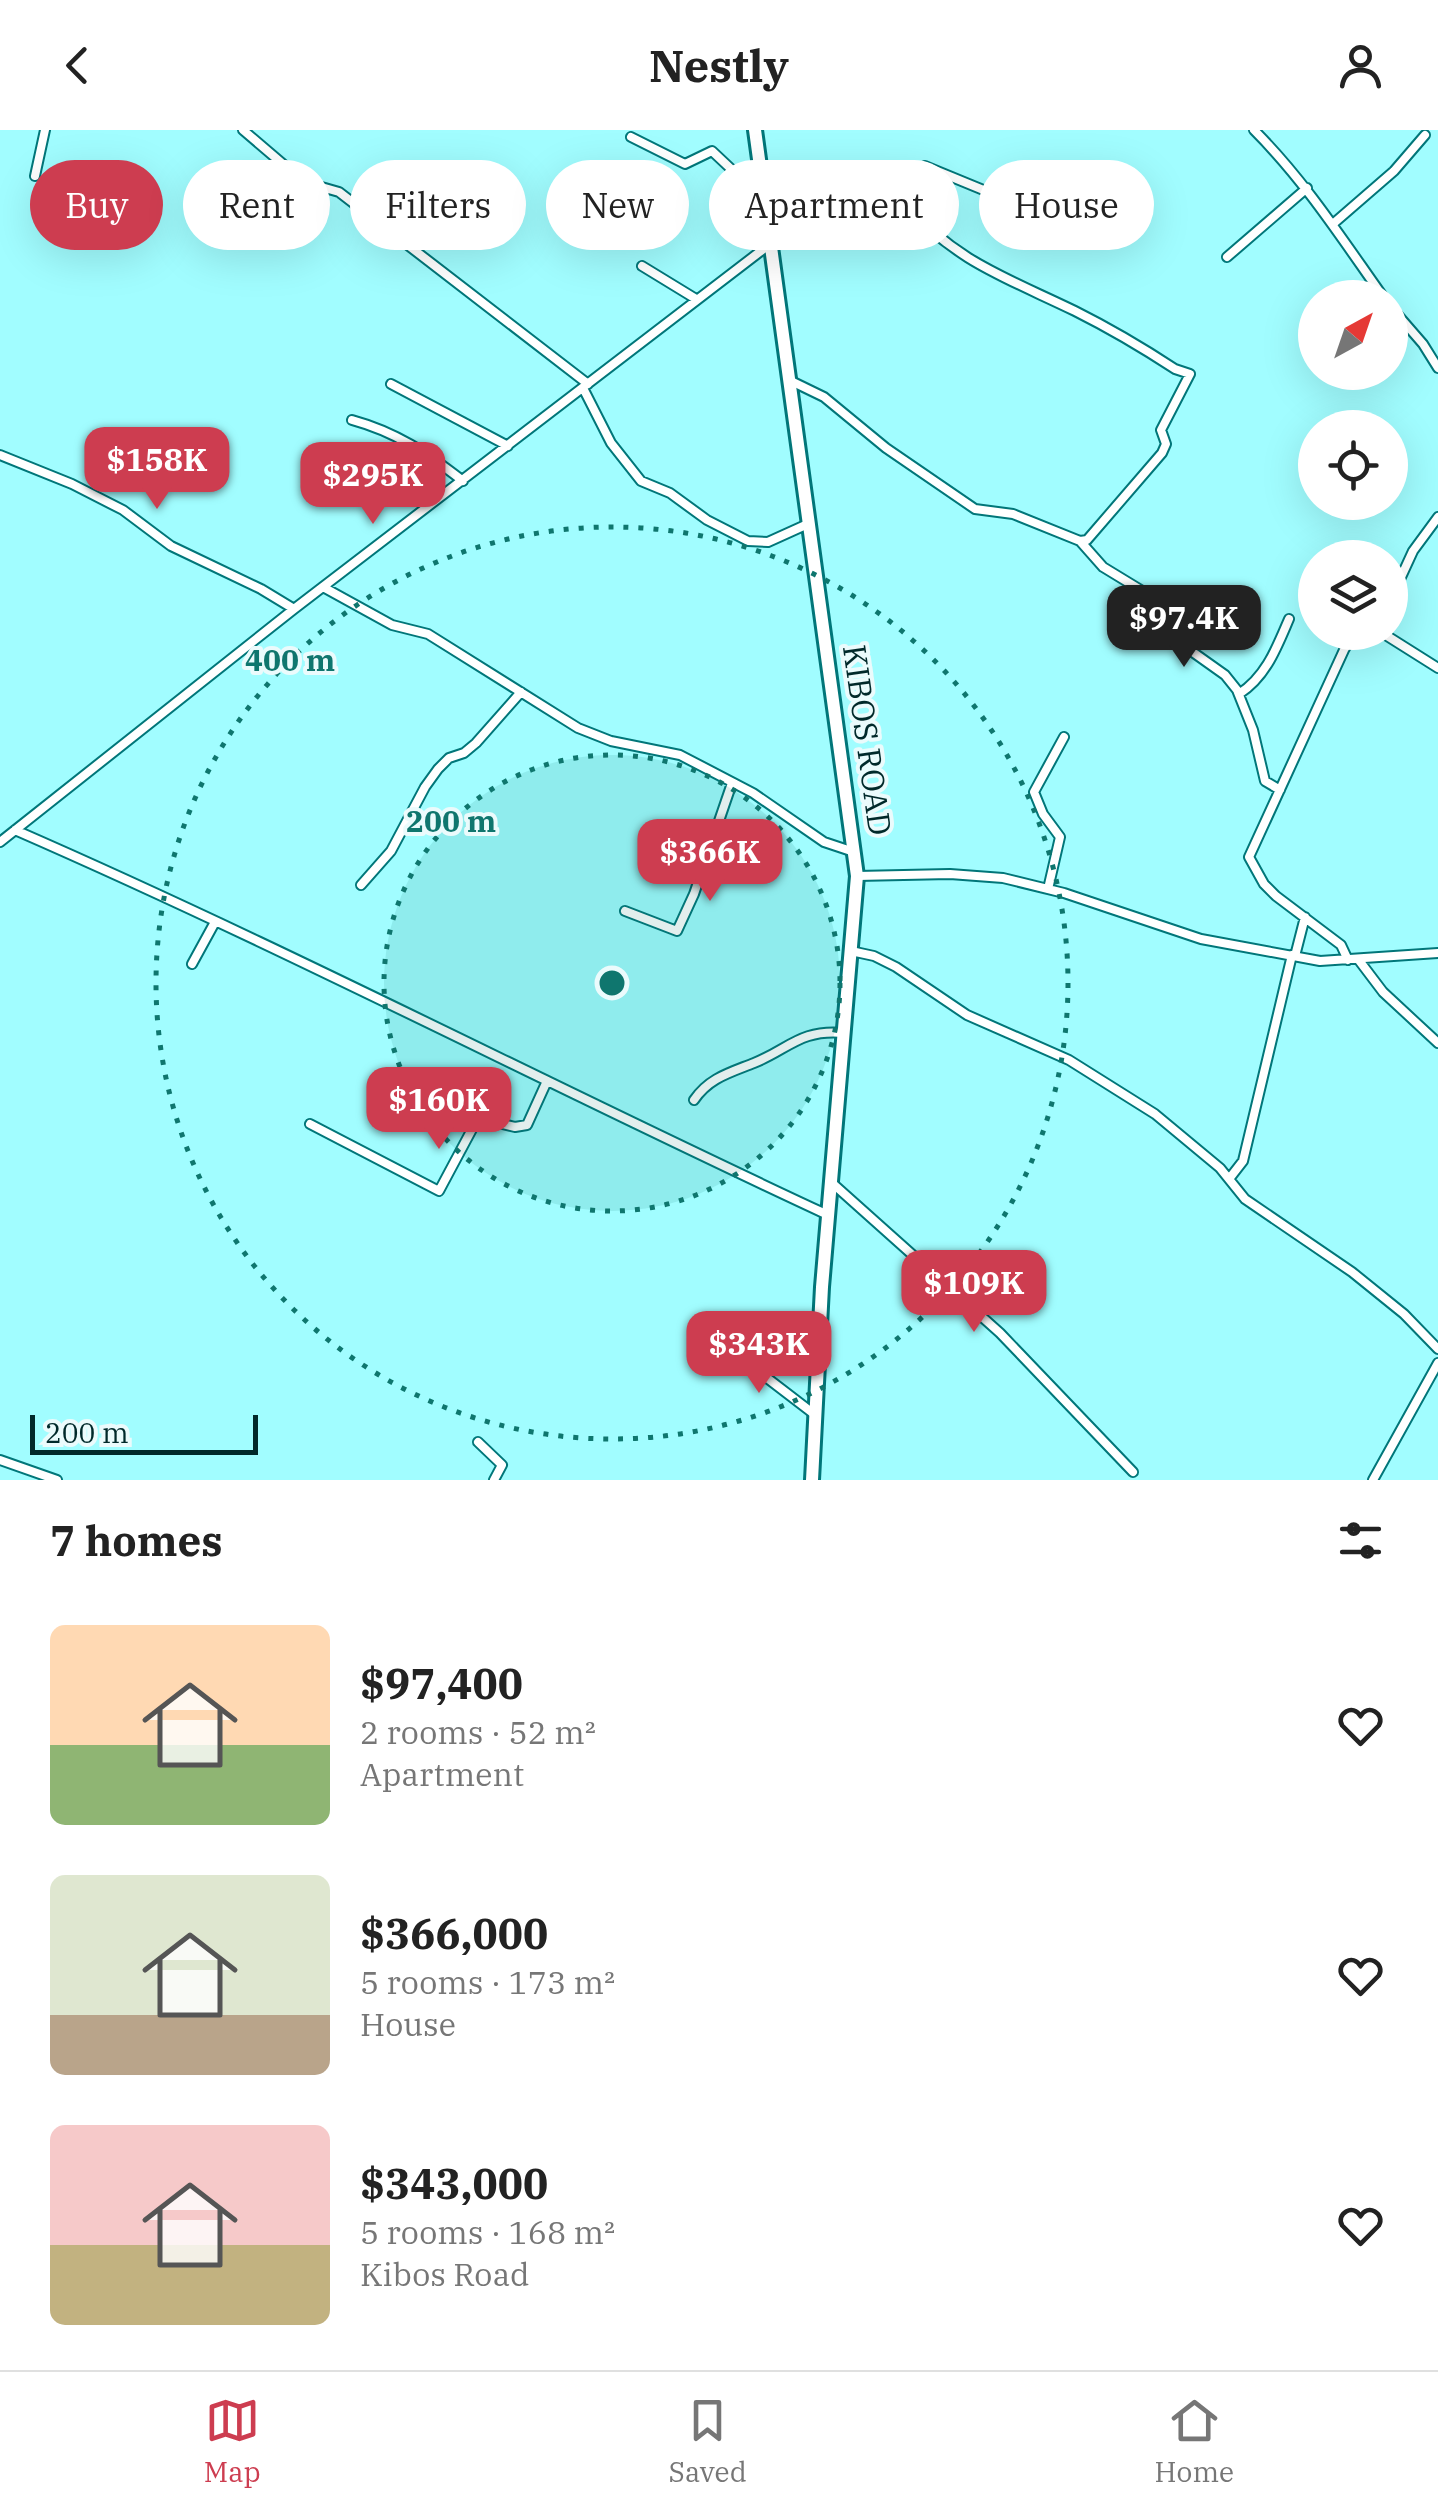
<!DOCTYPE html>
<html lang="en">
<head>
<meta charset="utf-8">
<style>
  body { margin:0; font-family:"IBM Plex Serif",serif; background:#f6f6f6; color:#222; height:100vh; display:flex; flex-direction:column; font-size:38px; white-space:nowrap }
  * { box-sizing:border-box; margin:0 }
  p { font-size:32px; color:#767676 }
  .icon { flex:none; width:55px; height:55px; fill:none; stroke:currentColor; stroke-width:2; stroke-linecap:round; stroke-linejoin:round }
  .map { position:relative; height:1350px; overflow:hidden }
  .drawer { display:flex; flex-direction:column; background:#fff; flex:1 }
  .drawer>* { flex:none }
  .guide { position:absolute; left:30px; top:30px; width:1380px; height:90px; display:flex; gap:20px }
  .needle { width:65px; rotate:40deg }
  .fabs { position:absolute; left:1298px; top:150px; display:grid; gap:20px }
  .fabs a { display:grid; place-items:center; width:110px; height:110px; border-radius:50%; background:#fff; box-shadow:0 10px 40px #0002; font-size:50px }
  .scale { position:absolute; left:30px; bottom:25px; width:228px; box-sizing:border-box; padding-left:10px; border:5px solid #00292a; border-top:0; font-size:28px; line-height:35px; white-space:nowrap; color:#00292a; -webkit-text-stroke:8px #ebfbfc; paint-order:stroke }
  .price { position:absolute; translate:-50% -85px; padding:0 22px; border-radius:20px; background:#cd3d50; color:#fff; font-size:32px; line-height:65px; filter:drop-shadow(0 2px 5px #0008) }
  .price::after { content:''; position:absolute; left:50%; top:60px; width:30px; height:22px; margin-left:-15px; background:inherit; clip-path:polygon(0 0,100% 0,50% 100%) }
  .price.selected { background:#222; color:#fff }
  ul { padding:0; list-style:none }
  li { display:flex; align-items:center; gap:30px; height:250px; padding:0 50px }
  li span { display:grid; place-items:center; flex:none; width:280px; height:200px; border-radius:15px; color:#555 }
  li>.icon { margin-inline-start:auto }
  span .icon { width:120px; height:120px; fill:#fffc; stroke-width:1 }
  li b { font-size:42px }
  h2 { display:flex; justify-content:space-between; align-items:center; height:120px; padding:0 50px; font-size:42px }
  .chip { padding:0 35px; border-radius:45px; background:#fff; box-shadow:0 10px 40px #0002; font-size:35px; line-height:90px }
  .chip.selected { background:#cd3d50; color:#fff }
  header { display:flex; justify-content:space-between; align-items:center; height:130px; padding:0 50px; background:#fff; font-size:45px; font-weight:800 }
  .tab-bar { display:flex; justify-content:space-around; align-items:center; height:140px; border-top:2px solid #e0e0e0; background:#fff; font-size:28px; color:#767676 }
  .tab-bar a { display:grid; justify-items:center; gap:5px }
  .tab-bar .selected { color:#cd3d50 }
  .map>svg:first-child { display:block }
</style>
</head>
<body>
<header><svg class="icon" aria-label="back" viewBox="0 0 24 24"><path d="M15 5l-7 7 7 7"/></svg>Nestly<svg class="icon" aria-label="person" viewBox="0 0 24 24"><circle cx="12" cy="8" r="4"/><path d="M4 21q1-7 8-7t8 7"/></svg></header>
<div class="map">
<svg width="1438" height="1350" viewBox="0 0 1438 1350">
  <rect width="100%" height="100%" fill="#a1fdff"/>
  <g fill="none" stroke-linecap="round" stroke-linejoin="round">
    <defs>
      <path id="minor" d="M243 0 304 52 339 62 588 254
        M1254 0C1305 51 1342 109 1384 168
        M631 7 685 34 712 21 746 53 762 56
        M35 46 45 0
        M902 71C956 132 1005 147 1075 181 1109 198 1143 218 1175 239L1190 244 1161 300 1166 314 1162 323 1087 410 1080 411
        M1334 93 1394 41 1425 5
        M769 106 796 101 853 82 908 69 925 36 998 66 1080 108
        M1227 127 1307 58
        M642 136 696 169
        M1390 176 1423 214 1438 238
        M789 250 824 267 886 318 975 379 1013 384 1080 411 1103 437 1167 476 1180 513 1225 545 1237 560 1253 600 1265 651 1280 660
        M391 254 508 316
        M583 258 611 313 641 351 670 363 707 390 748 411 768 412 810 393
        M352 290C396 302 427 323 463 351
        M0 325 72 354 123 380 171 416 261 459 294 479
        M323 457 392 495 428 504 578 598 611 611 680 625 753 663 824 712 854 722
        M1390 471 1413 421 1438 387
        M1360 503 1384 504 1438 538
        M1239 564C1266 547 1277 517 1289 489
        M15 700C290 820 556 959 828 1085
        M0 712 294 479 770 114
        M857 746 950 744 1003 748 1064 763 1201 809 1320 831 1438 823
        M361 755 391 721 425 657 438 639 449 628 464 623 476 613 521 562
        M1048 759 1060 707 1043 684 1034 662 1064 607
        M625 781 677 801 694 764 732 653
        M851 821 874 826 896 837 967 885 1069 930 1155 984 1220 1038 1245 1069 1352 1142 1404 1184 1438 1219
        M1295 826 1305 787
        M1358 829 1383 862 1438 913
        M1348 830 1341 815 1276 766 1264 754 1249 727 1344 520 1353 505 1361 502
        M192 834 215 792
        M694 970C709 948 729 943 754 933 789 919 800 899 844 903
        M310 994 439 1061 478 988 515 997 527 995 547 951
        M1229 1049 1243 1031 1292 825
        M831 1052 1000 1203 1133 1342
        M728 1218 814 1284
        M478 1312 502 1335 494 1350
        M0 1330 57 1350
        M1373 1350 1438 1233"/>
      <path id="primary" d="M755 0 857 746 822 1157 812 1350"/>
    </defs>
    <use href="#minor" stroke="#017679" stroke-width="12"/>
    <use href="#primary" stroke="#017679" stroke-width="18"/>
    <use href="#minor" stroke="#fff" stroke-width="8"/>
    <use href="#primary" stroke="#fff" stroke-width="12"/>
  </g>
  <circle cx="612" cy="853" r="228" fill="#0f766e" fill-opacity=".12"/>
  <g fill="none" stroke="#0f766e" stroke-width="5" stroke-dasharray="5 10">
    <circle cx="612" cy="853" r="228"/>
    <circle cx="612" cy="853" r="456"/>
  </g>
  <g text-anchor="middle" stroke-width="8" stroke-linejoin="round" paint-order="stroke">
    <g font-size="32" fill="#00292a" stroke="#ebfbfc">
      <text transform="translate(867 610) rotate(82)" y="11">KIBOS ROAD</text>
    </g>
  </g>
  <circle cx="612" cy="853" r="15" fill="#0f766e" stroke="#ebfbfc" stroke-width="5"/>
  <g font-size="30" text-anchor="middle" font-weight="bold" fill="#0f766e" stroke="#ebfbfc" stroke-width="8" stroke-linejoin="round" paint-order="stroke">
    <text x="290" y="541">400 m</text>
    <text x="451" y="702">200 m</text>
  </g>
</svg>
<div class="fabs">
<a><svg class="needle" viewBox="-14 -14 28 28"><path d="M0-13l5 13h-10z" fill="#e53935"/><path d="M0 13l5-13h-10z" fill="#767676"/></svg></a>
<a><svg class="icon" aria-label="locate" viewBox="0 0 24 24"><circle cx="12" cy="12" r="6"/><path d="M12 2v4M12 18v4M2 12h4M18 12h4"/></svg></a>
<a><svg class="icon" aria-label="layers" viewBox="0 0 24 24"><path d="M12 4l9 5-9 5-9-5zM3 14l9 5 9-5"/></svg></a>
</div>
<div class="scale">200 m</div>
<b class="price" style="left:157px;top:382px">$158K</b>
<b class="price" style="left:373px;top:397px">$295K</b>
<b class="price selected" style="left:1184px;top:540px">$97.4K</b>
<b class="price" style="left:710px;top:774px">$366K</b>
<b class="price" style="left:439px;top:1022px">$160K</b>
<b class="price" style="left:974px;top:1205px">$109K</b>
<b class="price" style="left:759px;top:1266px">$343K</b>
<div class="guide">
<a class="chip selected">Buy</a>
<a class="chip">Rent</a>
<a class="chip">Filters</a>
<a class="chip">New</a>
<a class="chip">Apartment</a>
<a class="chip">House</a>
</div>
</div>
<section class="drawer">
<h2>7 homes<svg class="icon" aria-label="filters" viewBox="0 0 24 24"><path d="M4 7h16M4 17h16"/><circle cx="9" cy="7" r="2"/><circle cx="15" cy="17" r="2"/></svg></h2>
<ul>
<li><span style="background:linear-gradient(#ffd9b3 60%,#8fb573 0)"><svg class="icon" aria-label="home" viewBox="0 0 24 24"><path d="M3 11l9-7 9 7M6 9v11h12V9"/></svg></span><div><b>$97,400</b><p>2 rooms · 52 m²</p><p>Apartment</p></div><svg class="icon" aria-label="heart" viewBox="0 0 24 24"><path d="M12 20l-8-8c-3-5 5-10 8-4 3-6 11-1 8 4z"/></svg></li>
<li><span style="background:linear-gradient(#dfe7d0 70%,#b9a48a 0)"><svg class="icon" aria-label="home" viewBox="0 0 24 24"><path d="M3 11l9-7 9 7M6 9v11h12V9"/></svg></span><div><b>$366,000</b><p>5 rooms · 173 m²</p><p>House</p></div><svg class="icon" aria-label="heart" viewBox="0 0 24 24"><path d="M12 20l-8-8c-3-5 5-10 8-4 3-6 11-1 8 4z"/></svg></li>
<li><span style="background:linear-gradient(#f6c9c9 60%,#c2b280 0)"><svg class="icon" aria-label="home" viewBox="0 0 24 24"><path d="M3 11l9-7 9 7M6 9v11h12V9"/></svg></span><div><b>$343,000</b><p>5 rooms · 168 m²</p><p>Kibos Road</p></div><svg class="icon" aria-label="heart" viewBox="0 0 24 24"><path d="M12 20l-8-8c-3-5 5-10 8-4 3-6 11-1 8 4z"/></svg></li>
</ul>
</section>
<nav class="tab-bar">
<a class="selected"><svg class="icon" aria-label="map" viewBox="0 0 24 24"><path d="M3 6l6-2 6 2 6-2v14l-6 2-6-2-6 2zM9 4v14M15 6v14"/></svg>Map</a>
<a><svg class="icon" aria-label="saved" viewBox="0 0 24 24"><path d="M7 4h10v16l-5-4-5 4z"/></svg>Saved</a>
<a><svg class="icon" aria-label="home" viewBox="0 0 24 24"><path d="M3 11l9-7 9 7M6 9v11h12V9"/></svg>Home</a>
</nav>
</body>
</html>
